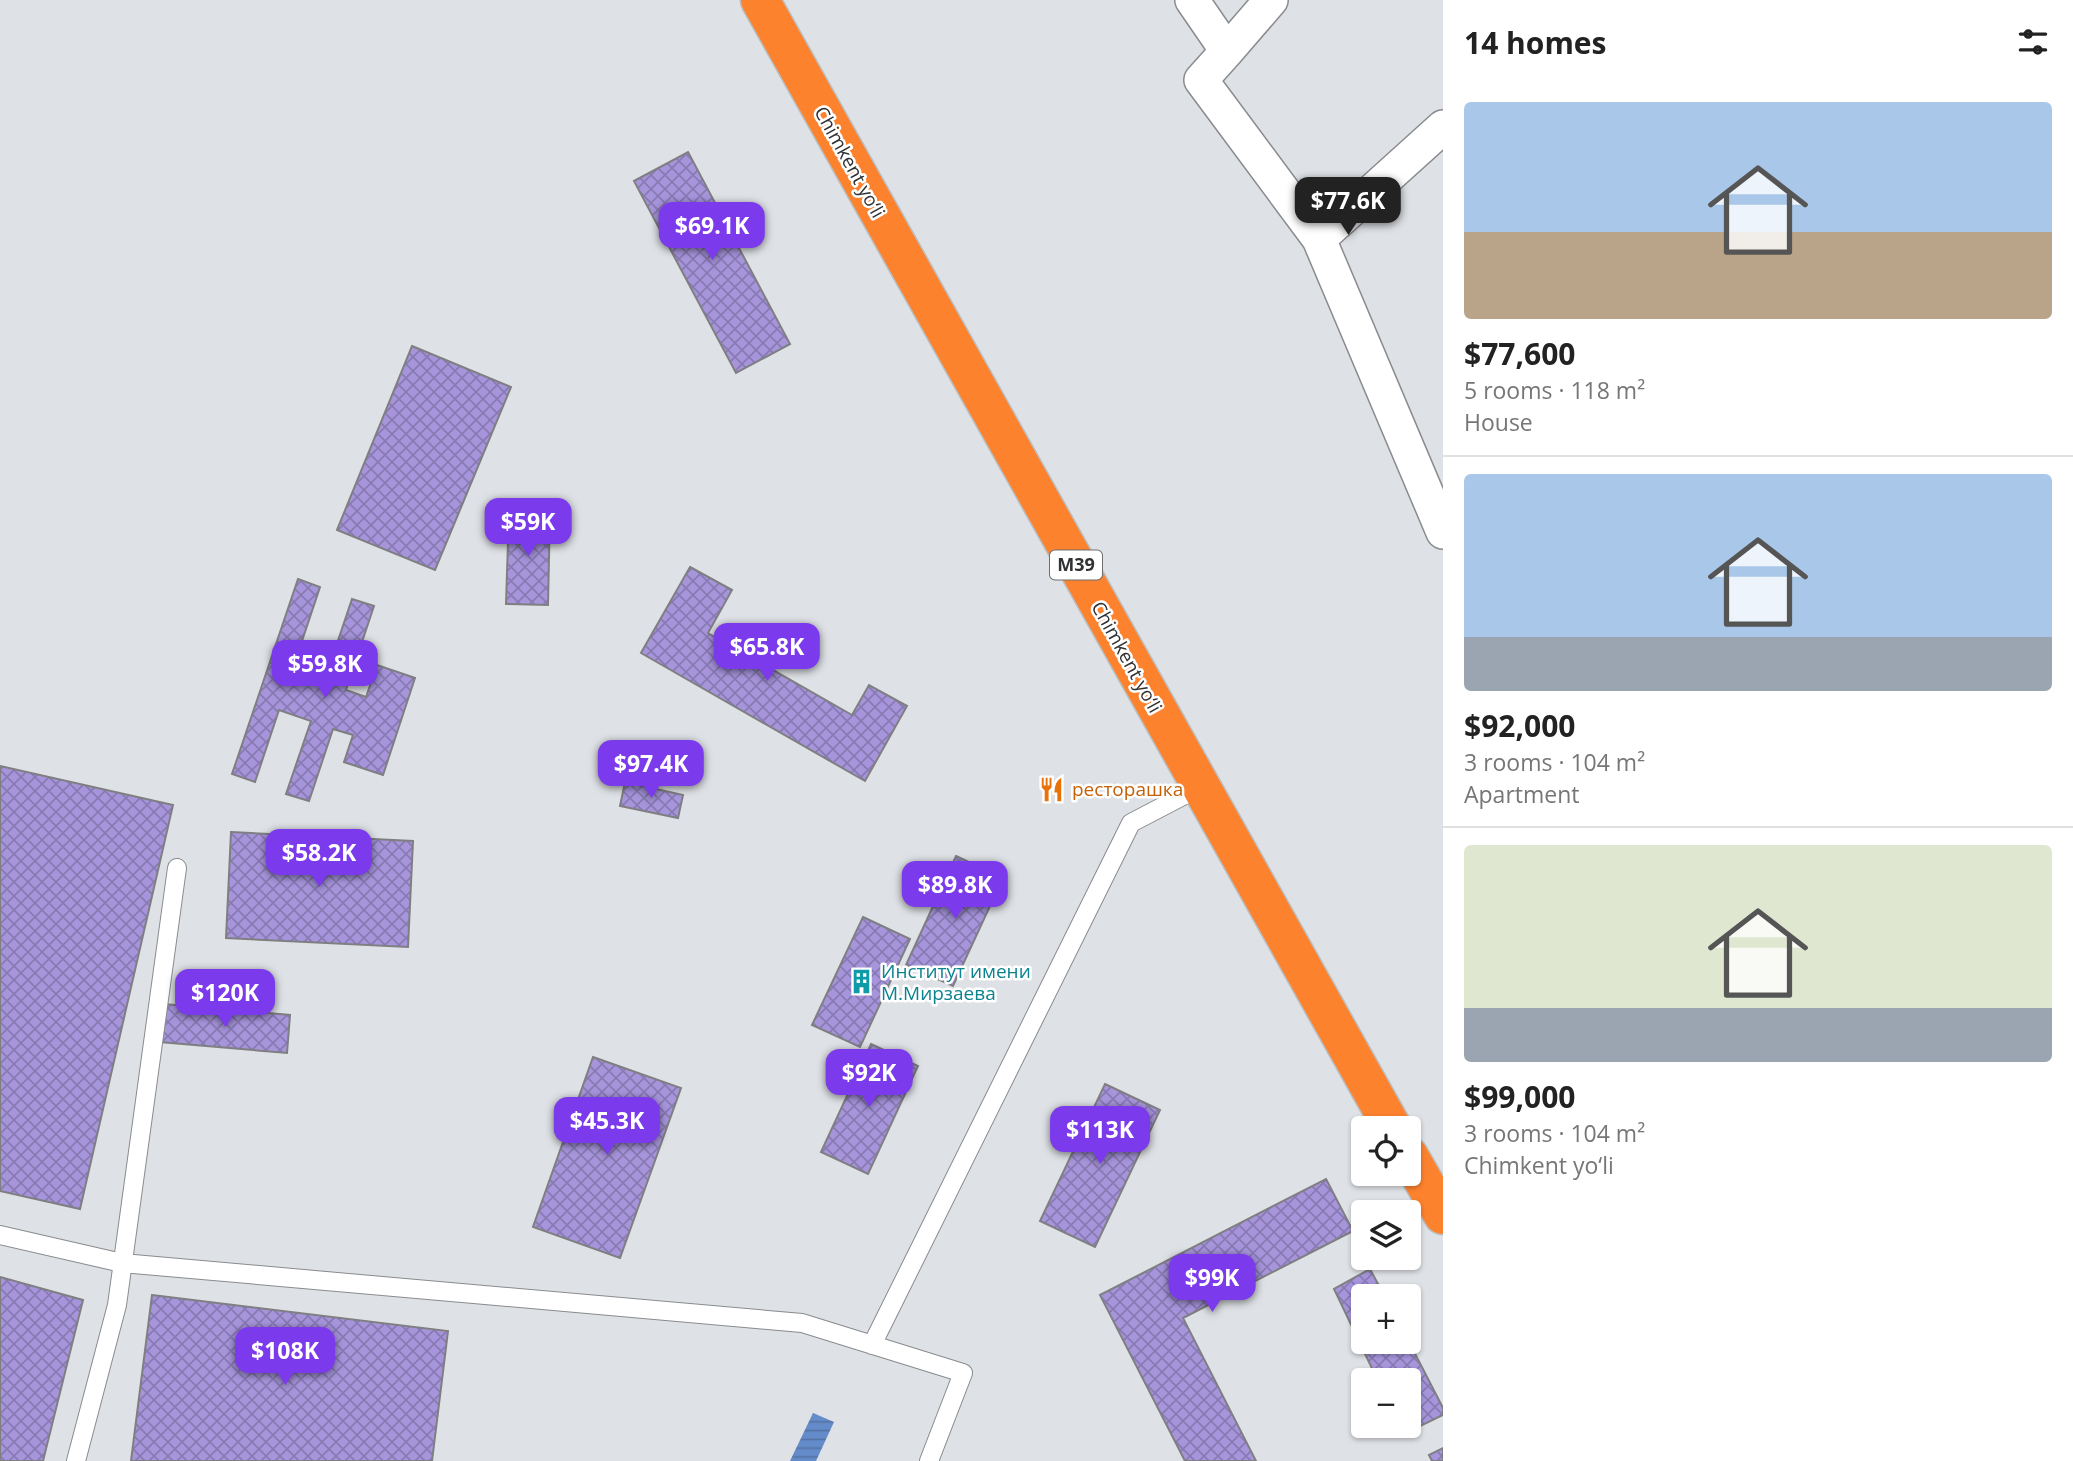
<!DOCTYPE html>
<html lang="en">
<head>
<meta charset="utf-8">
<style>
  body { margin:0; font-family:"Open Sans",sans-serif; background:#f6f6f6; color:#222; height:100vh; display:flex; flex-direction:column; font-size:26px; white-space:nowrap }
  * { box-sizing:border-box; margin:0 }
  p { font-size:23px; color:#767676 }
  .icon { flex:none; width:38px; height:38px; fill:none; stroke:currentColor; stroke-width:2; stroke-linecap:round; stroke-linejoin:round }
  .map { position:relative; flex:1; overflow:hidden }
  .side { display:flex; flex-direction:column; background:#fff; width:630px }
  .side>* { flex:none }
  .tools { position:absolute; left:1351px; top:1116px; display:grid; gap:14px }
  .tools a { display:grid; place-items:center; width:70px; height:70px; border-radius:7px; background:#fff; box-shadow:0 2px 5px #0004; font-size:35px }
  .price { position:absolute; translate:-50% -60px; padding:0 16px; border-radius:14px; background:#7c3aed; color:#fff; font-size:23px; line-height:46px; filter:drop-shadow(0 2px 4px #0008) }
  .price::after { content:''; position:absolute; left:50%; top:42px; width:21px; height:16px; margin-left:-10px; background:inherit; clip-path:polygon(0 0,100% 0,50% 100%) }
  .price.selected { background:#222; color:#fff }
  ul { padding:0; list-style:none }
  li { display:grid; align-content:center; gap:14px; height:371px; padding:0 21px }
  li+li { border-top:2px solid #e0e0e0 }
  li span { display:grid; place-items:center; height:217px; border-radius:7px; color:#555 }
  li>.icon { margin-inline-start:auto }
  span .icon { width:126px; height:126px; fill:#fffc; stroke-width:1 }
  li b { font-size:30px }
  h2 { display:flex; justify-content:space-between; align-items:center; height:84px; padding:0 21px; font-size:30px }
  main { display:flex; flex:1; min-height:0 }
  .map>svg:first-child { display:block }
</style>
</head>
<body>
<main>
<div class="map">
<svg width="1443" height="1461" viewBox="0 0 1443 1461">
  <defs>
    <pattern id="water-rules" width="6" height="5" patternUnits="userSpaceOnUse" patternTransform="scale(1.75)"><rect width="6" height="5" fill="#658cca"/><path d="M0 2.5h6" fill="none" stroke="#5473a5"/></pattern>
    <pattern id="building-cross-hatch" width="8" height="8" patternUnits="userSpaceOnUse" patternTransform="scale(1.75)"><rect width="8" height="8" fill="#a795dc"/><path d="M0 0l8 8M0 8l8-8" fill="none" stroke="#887ab3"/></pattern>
  </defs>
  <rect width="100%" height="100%" fill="#dee1e5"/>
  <path fill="url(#water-rules)" d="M813 1413 834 1422 816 1461H790Z"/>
  <path fill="url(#building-cross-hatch)" stroke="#7f7f82" stroke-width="2" d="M688 152 790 344 736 373 634 181Z
    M412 346 511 387 435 570 337 530Z
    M509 511 550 512 548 605 506 604Z
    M690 567 732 590 708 633 852 715 869 685 907 706 865 781 641 653Z
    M298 579 320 587 292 671 324 682 352 599 374 606 346 690 366 697 377 665 415 678 383 775 344 762 353 735 333 729 309 801 286 794 311 721 279 710 255 782 232 774Z
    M0 766 173 805 80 1209 0 1191Z
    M625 782 683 795 678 818 620 806Z
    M231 832 413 841 408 947 226 938Z
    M956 856 1003 878 953 986 906 965Z
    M863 917 910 939 860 1047 812 1025Z
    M164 1004 290 1015 287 1053 160 1042Z
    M871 1044 918 1066 868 1174 821 1152Z
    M593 1057 681 1088 620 1258 533 1227Z
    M1105 1084 1160 1110 1095 1247 1040 1221Z
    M1326 1179 1353 1231 1183 1318 1256 1461H1185L1100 1295Z
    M1370 1269 1385 1297H1363V1342H1409L1443 1408V1415L1404 1434 1400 1426H1409V1381H1378L1334 1289Z
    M0 1277 83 1300 43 1461H0Z
    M152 1295 448 1331 432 1461H131Z
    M1443 1448V1461H1432L1429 1455Z"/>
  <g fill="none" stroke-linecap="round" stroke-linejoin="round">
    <defs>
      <path id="lane" d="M0 1235 122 1263 802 1323 963 1373 929 1461
        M872 1345 1131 823 1200 787
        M76 1461 117 1305 177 868"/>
      <path id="street" d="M1192 0 1227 51 1201 80 1319 239 1443 532
        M1227 51 1271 0
        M1319 239 1443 127"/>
      <path id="highway" d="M760 0 1393 1129
        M1409 1156 1443 1215"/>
    </defs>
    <use href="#lane" stroke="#898b8e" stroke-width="20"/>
    <use href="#street" stroke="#898b8e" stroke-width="36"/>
    <use href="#highway" stroke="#bcbdbd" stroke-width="41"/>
    <use href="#lane" stroke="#fff" stroke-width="18"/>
    <use href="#street" stroke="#fff" stroke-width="33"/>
    <use href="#highway" stroke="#fd822e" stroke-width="38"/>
  </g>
  <defs>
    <symbol id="restaurant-bare" viewBox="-9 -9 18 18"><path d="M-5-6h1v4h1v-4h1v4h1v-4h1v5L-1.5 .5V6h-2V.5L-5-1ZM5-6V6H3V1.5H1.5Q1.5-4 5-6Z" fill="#e8710a" stroke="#fff" stroke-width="2.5" paint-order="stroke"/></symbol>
    <symbol id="building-bare" viewBox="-9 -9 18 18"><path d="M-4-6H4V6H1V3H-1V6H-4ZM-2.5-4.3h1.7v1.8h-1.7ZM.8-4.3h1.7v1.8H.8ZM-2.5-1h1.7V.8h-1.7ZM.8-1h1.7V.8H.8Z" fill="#0f9aa8" stroke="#fff" stroke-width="2.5" paint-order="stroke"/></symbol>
  </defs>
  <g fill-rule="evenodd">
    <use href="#restaurant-bare" x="1034" y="772" width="35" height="35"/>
    <use href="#building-bare" x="844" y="964" width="35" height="35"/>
  </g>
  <g text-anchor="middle" stroke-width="5" stroke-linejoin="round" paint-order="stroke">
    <rect fill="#fff" stroke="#6d6f70" stroke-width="2" x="1050" y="550.5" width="52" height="29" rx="5"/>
    <g font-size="18" font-weight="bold" fill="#2f3132">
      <text x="1076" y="571">M39</text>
    </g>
    <g font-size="19" fill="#2f3132" stroke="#fff">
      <text transform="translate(850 162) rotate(61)" y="7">Chimkent yo‘li</text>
      <text transform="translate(1127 657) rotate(61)" y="7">Chimkent yo‘li</text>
    </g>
    <g font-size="19" fill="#c56008" stroke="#fff" text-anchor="start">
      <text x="1072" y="796">ресторашка</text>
    </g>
    <g font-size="19" fill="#0d838f" stroke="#fff" text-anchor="start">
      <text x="881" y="978">Институт имени<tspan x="881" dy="22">М.Мирзаева</tspan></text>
    </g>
  </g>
</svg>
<div class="tools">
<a><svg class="icon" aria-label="locate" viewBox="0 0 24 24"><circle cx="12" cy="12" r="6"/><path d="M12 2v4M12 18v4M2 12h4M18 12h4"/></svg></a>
<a><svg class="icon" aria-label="layers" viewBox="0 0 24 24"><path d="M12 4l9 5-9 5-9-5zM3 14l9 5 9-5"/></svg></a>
<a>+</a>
<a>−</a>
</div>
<b class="price selected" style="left:1348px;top:237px">$77.6K</b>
<b class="price" style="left:712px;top:262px">$69.1K</b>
<b class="price" style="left:528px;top:558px">$59K</b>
<b class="price" style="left:767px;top:683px">$65.8K</b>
<b class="price" style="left:325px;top:700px">$59.8K</b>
<b class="price" style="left:651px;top:800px">$97.4K</b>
<b class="price" style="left:319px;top:889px">$58.2K</b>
<b class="price" style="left:955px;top:921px">$89.8K</b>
<b class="price" style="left:225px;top:1029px">$120K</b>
<b class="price" style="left:869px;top:1109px">$92K</b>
<b class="price" style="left:607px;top:1157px">$45.3K</b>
<b class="price" style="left:1100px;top:1166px">$113K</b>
<b class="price" style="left:1212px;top:1314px">$99K</b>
<b class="price" style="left:285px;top:1387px">$108K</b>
</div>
<section class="side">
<h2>14 homes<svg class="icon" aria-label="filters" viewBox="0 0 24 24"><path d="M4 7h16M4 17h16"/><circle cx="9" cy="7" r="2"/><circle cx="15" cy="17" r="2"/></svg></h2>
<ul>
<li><span style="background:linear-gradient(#a9c7e8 60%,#b9a48a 0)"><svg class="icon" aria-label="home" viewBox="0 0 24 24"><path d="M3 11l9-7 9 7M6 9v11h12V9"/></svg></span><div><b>$77,600</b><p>5 rooms · 118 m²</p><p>House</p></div></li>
<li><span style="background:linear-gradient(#a9c7e8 75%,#9aa5b1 0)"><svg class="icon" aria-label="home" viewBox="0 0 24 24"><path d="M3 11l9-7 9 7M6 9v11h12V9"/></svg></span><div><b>$92,000</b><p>3 rooms · 104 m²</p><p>Apartment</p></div></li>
<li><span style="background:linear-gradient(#dfe7d0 75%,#9aa5b1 0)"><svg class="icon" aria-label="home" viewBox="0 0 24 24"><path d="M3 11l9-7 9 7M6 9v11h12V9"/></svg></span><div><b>$99,000</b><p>3 rooms · 104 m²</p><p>Chimkent yo‘li</p></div></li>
</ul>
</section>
</main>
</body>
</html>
